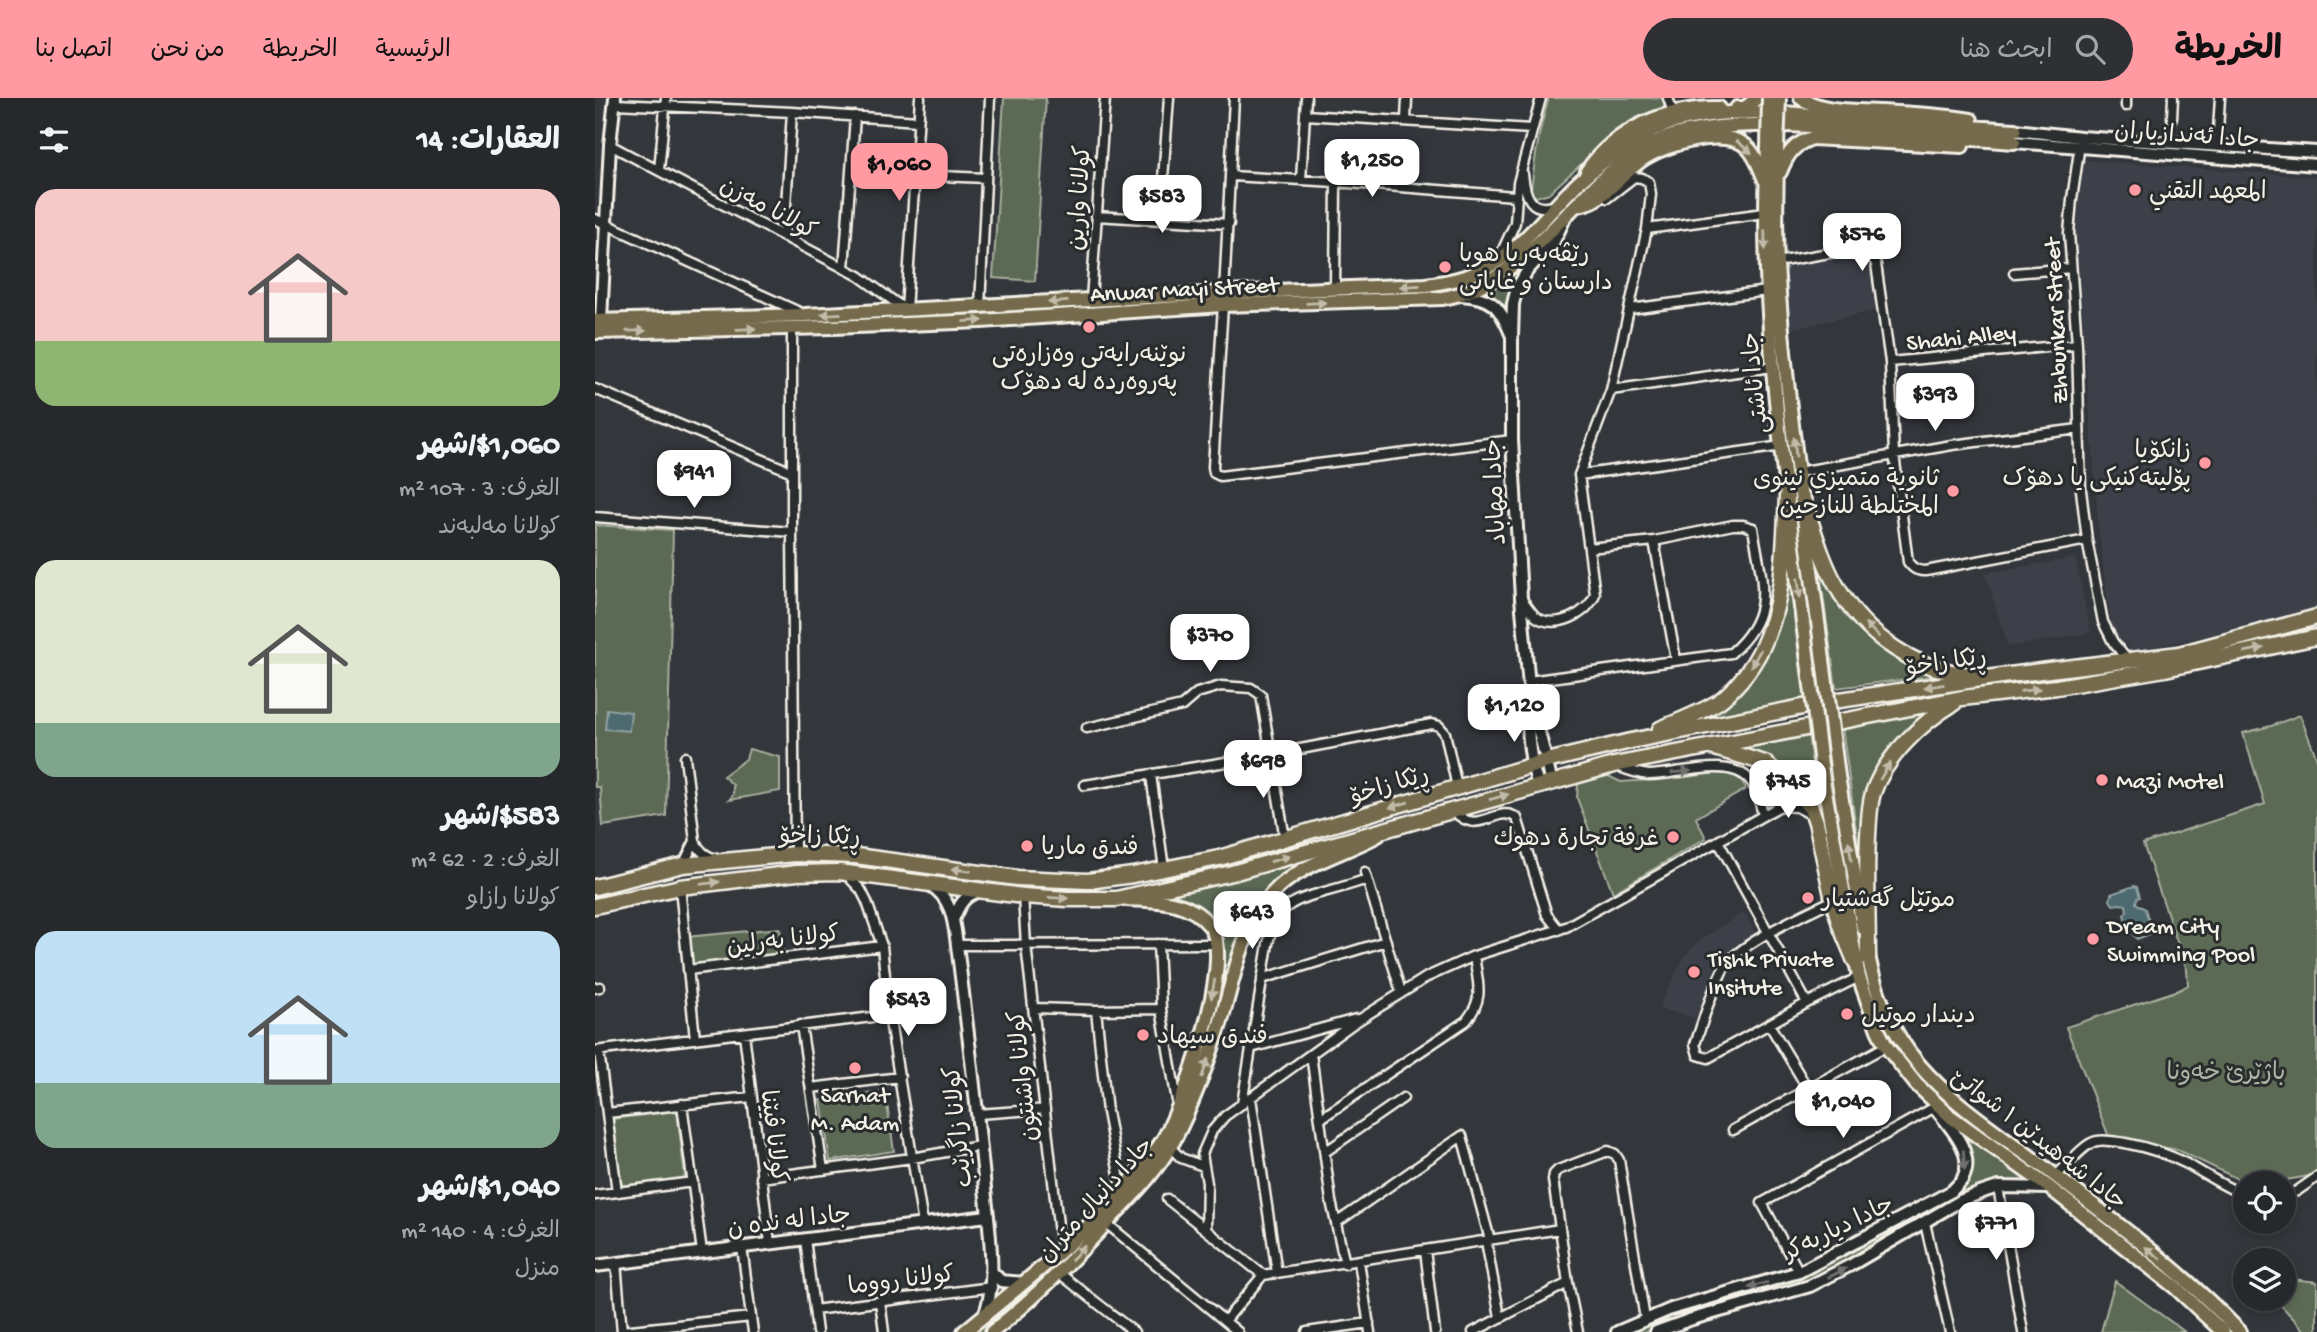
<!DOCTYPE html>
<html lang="ar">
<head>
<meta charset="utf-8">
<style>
  body { margin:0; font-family:"Gochi Hand","Playpen Sans Arabic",sans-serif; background:#2e3034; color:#f1f3f6; direction:rtl; height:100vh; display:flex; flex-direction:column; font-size:26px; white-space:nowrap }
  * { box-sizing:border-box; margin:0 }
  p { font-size:23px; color:#a4a6a9 }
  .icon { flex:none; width:38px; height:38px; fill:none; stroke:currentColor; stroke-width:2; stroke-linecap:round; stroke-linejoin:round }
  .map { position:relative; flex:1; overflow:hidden; direction:ltr }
  .details { display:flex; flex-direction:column; background:#26282c; width:595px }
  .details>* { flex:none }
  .fabs { position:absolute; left:1638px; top:1073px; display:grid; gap:14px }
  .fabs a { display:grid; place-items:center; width:63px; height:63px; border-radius:50%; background:#26282c; box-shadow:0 4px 10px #0003,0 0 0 2px #424448; font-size:35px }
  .price { position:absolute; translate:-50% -60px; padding:0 16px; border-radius:14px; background:#fff; color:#222; font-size:23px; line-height:46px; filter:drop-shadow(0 2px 4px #0008) }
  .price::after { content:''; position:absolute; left:50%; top:42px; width:21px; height:16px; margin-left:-10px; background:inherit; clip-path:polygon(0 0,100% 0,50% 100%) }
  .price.on { background:#ff9aa2; color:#111 }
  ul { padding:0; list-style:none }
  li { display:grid; align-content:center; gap:14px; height:371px; padding:0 35px }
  li span { display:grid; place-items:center; height:217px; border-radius:21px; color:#555 }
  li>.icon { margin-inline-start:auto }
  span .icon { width:126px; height:126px; fill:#fffc; stroke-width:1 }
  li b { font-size:30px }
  h2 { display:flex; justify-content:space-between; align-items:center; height:84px; padding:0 35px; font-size:30px }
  header { display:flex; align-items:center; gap:42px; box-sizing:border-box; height:98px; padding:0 35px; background:#ff9aa2; color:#111 }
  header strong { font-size:33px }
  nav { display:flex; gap:38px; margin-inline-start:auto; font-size:24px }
  .search { width:490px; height:63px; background:#2e3034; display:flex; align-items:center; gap:18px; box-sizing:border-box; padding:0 24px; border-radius:38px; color:#a4a6a9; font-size:26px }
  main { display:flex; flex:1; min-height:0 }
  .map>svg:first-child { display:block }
</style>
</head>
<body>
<header>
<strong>الخريطة</strong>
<div class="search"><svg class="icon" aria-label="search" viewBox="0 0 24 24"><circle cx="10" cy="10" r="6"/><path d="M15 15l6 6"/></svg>ابحث هنا</div>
<nav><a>الرئيسية</a><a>الخريطة</a><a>من نحن</a><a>اتصل بنا</a></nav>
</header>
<main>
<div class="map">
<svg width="1722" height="1234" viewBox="0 0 1722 1234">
  <rect width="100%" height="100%" fill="#33363b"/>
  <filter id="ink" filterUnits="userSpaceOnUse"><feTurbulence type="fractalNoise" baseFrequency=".0143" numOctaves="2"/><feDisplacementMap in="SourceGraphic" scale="14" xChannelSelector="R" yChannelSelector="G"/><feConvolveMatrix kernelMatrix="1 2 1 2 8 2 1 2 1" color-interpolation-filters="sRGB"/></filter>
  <g filter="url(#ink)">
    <path fill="#3e414a" d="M1489 62 1722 79V513L1674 527 1537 552 1517 535 1504 434 1481 135Z
      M1272 156 1282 212 1193 232 1190 167Z
      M1480 460 1496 535 1413 549 1390 475Z
      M1149 814 1161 835 1122 865 1100 920 1064 910 1087 862 1101 845Z"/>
    <path fill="#5b6b54" stroke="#a8ae9e" stroke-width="2" d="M409 0H451L440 183 398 180Z
      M954 0H1071L1072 4 1068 10 1028 29 954 95 941 99 937 97 936 92C940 60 944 30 954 0Z
      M957 139 926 173 908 212 898 199 882 194Z
      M0 427 78 432 71 718 8 728 5 689H0Z
      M1196 462 1211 600 1111 621C1142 598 1169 570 1183 533 1191 511 1193 485 1196 462Z
      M1224 469 1239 501 1279 544 1314 569 1346 577 1241 590Z
      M1336 611 1314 631 1288 662 1266 767 1247 629Z
      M1705 617 1722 661V1072L1714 1078 1674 1085H1651L1583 1052 1514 1039 1471 929 1584 892 1593 887 1592 872 1548 746 1670 706 1648 635 1676 628Z
      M1213 635 1224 718C1202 686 1182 659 1144 647Z
      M154 651 185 659V693L134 702 138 697V687L128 678 151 661Z
      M1122 675C1135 675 1146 677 1151 691L1101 720 1111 740 1018 795 982 700 983 685 1009 676 1026 684 1084 680Z
      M741 751 698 774 652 824 638 856 600 986 627 870 604 811 590 802 561 799Z
      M185 830 188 860 93 872 91 839Z
      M290 993 299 1053 235 1063 226 1002Z
      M1340 1009 1455 1090 1388 1094 1215 1188 1061 1234H1022L1204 1174 1357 1093 1372 1066Z
      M82 1013 90 1080 25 1088 16 1021Z
      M545 1087 395 1234H372Z
      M1689 1180 1722 1184V1234H1711L1680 1201 1689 1200Z
      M1520 1183 1590 1234H1506Z"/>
    <path fill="#4d6b71" stroke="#90a1a1" stroke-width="2" d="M12 611 36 614 34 633 10 631Z
      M1539 788 1542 789 1545 799 1542 800 1541 805 1550 811 1556 829 1555 836 1542 841 1534 832 1529 817 1532 813 1531 807 1525 806 1518 807 1515 802 1516 796Z"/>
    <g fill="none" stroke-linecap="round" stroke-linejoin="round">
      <defs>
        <path id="street" d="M1073 0 1078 14
          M19 6 197 14 323 23
          M1531 8V0
          M710 17 936 31
          M1577 20 1578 0
          M811 22 812 0
          M1485 46 1477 101 1474 135 1482 246 1486 392 1492 442 1508 524 1518 544 1534 564
          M15 47 264 178 311 212
          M1622 48 1625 0
          M64 72 71 0
          M928 76C930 97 935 116 961 107
          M320 77 391 80
          M636 78 741 84 920 98
          M706 82 711 0
          M501 118 634 126
          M0 121 204 214
          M565 122 574 0
          M1052 131 1169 115
          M189 139 197 14
          M905 158 920 125 923 85 946 0
          M1182 164 1263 150 1272 151 1281 166 1295 264 1299 356 1313 464C1318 471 1322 473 1331 473L1492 442
          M249 170 260 18
          M1419 175 1476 170
          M740 191 741 84
          M629 195 639 0
          M496 202 510 0
          M628 207 618 369 619 375 625 378 917 342
          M385 208 395 0
          M1035 211 1172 193
          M311 212 325 0
          M197 229V434L200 756
          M1295 264 1482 246
          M0 291 197 374
          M1016 292 1177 269
          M1203 374 1357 347 1484 331
          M984 377 1187 348
          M0 419 197 434
          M1059 443 1081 562
          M926 500C931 506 935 513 940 518 959 533 994 516 1000 496L984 377 1016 292 1052 131 1056 96 1054 84 1047 80 1039 79 1012 100
          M934 583 1136 555C1182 515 1166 483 1158 430L1148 427H1138L1059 443 994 450
          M492 630 587 608 602 595 626 588 656 590 666 597 690 741
          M90 659 100 743C104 753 111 759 122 761
          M1022 668C1032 672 1043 676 1054 677 1082 677 1134 658 1155 682 1163 691 1165 706 1168 717
          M556 677 569 771
          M490 687 674 657 837 626 844 628 850 635 862 689
          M858 712C883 741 902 705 922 720L952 817 964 832
          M1123 743 1212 905
          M88 767 100 743
          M770 774 806 894
          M250 775 266 792 272 804 287 848 294 917 328 1126
          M85 789 100 941
          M428 798 431 847 466 1153
          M1238 802C1211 816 1143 845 1129 870 1116 893 1109 921 1100 946L1103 957 1113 960 1212 905 1264 879
          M563 846 566 911 583 1009
          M362 847 622 846
          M93 872 287 848
          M667 881 791 843
          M0 890 5 889
          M440 910 501 912 566 911
          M501 912 512 1014 527 1092
          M1174 926 1213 991
          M206 927 228 1072
          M149 935 175 1145
          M656 950 761 921
          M0 953 294 917
          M4 953 22 1094
          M716 956 736 1103 750 1166
          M216 990 305 979
          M656 1000 682 1175
          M87 1006 107 1154
          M647 1006 673 846C680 809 696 803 729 794 744 790 758 786 772 781
          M12 1015 156 999
          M383 1016 450 1011
          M725 1021 871 923C890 900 883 886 879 858
          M1138 1032 1291 948
          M575 1049 586 1060 608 1068
          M730 1054 808 1000
          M1461 1078C1471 1069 1489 1045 1502 1043 1510 1041 1522 1044 1530 1045 1551 1049 1573 1056 1592 1066 1612 1077 1629 1089 1650 1097
          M166 1080 317 1060 385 1048
          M1403 1089 1428 1234
          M0 1097 98 1084
          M1689 1098 1702 1093 1722 1079
          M572 1101 668 1177
          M511 1125 643 1234
          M741 1125 867 1038 895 1142
          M1330 1125 1355 1234
          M611 1132 612 1085 607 1056 617 1033 630 1018 759 925 832 879 879 858 971 829 1185 708 1202 709 1215 716
          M210 1141 222 1234
          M891 1143 905 1219
          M147 1149 158 1234
          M830 1152 840 1234
          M764 1164 775 1234
          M21 1165 27 1234
          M1204 1174 1167 1105 1340 1009
          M464 1175 539 1234
          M285 1203 289 1234
          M219 1212 397 1189
          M630 1223 668 1177 965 1131
          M27 1233 156 1219
          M712 1234 774 1225
          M878 1234 973 1185
          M983 1234 973 1185 958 1082 959 1076 963 1072 1013 1053 1020 1056 1024 1062 1050 1221"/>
        <path id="secondary" d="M1420 32 1486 39 1722 54
          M1419 44 1722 67
          M866 197C898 199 904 208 916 236
          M6 222 15 47 20 0
          M935 606C931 633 935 662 943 688
          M957 685 935 599 926 500 917 342V239L918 206 922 190 932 173 959 143 969 122
          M335 787C357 800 359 824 362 847 372 925 381 1002 389 1080 392 1116 404 1185 389 1217
          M358 822C364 807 369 797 385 793
          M0 1168 392 1118
          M396 1173 406 1183 429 1185
          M1022 1234 1076 1211 1204 1174 1357 1093C1360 1089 1366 1085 1368 1080 1381 1055 1354 1028 1340 1010
          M1061 1234 1097 1221 1215 1188 1256 1167 1365 1103 1388 1094 1403 1089 1455 1090"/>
        <path id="primary" d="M1206 0C1229 15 1261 12 1287 14 1317 16 1346 17 1376 22
          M1142 10H1150L1162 0
          M1173 49C1163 221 1192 394 1213 564
          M1182 49C1182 88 1180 127 1182 166 1190 299 1211 430 1228 562
          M992 73C1021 30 1073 9 1124 10
          M1185 74C1192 56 1199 46 1217 40L1367 48
          M981 108C986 106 993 105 997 103 1015 94 1030 73 1048 61 1070 46 1129 29 1151 48 1161 56 1165 71 1170 82
          M0 223 210 217 629 195 831 187C851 184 869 181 887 172 927 153 952 114 984 84 1001 69 1020 54 1039 42 1103 1 1201 16 1272 22 1322 25 1371 29 1420 32
          M0 234 238 229 386 223 628 207 847 200C932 187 977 92 1048 50 1110 14 1232 29 1303 35 1342 38 1381 41 1419 44
          M1243 678 1268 830
          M1228 682 1264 879 1283 932 1291 948 1321 986 1356 1019 1455 1090 1580 1189 1628 1234
          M1272 851C1292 972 1371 1009 1458 1076 1523 1126 1589 1175 1645 1234
          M369 1234C430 1183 496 1134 545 1072 553 1062 562 1052 568 1042 588 1007 641 861 615 828 594 801 563 803 532 801
          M397 1234C440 1200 479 1161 516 1120 539 1096 563 1072 579 1042 599 1004 613 964 626 923 639 880 646 832 677 796 703 766 749 756 783 737"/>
        <path id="highway" d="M1208 401C1218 429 1226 461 1241 487 1269 538 1322 574 1380 577
          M1065 631C1084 623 1105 615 1123 604 1132 598 1139 590 1146 582 1190 530 1188 463 1192 399
          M1116 649 1170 665 1195 687 1216 710 1221 724 1238 802 1245 827 1260 863
          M0 789 88 767 200 756 261 758 422 780 493 783 538 777 624 760 952 663 1036 643 1238 603 1406 578 1584 556 1722 519
          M0 808 85 789 202 775 244 774 428 798 472 801H521L637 775 1019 667 1367 600 1462 589 1570 571 1722 539
          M1273 861C1273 820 1271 778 1273 738 1274 724 1274 708 1278 695 1290 659 1327 624 1359 605"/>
      </defs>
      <use href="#street" stroke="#f4f1e8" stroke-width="13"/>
      <use href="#secondary" stroke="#f4f1e8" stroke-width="16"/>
      <use href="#primary" stroke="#f4f1e8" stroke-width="18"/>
      <use href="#highway" stroke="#f4f1e8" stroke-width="19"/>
      <use href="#street" stroke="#2a2d2e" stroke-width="8"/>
      <use href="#secondary" stroke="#2a2d2e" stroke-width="10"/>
      <use href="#primary" stroke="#746b4b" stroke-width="12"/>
      <use href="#highway" stroke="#746b4b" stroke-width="14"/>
      <defs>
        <path id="primary-bridge" d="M1173 49 1174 0
          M1182 49 1184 0
          M1228 562 1243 678
          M1213 564 1228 682"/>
      </defs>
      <use href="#primary-bridge" stroke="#f4f1e8" stroke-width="18" stroke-linecap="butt"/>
      <use href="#primary-bridge" stroke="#746b4b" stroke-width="12"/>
    </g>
    <defs><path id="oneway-solid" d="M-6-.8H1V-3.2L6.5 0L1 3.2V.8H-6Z" transform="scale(1.75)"/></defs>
    <g fill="#c1bba9">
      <use href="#oneway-solid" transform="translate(1149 49) rotate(39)"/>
      <use href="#oneway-solid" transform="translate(1170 142) rotate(88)"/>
      <use href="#oneway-solid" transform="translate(815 188) rotate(177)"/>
      <use href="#oneway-solid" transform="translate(463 204) rotate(177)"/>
      <use href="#oneway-solid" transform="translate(721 205) rotate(-2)"/>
      <use href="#oneway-solid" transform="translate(236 216) rotate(177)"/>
      <use href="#oneway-solid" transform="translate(378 223) rotate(-3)"/>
      <use href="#oneway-solid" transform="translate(151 231) rotate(-2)"/>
      <use href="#oneway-solid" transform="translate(41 233) rotate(-1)"/>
      <use href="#oneway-solid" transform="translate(1200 349) rotate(-96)"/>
      <use href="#oneway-solid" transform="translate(1204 490) rotate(83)"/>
      <use href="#oneway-solid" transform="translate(1277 532) rotate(-135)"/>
      <use href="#oneway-solid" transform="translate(1659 552) rotate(-12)"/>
      <use href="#oneway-solid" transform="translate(1161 560) rotate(119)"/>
      <use href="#oneway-solid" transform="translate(1339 588) rotate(171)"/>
      <use href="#oneway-solid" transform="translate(1435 592) rotate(-7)"/>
      <use href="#oneway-solid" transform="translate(1290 673) rotate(-59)"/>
      <use href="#oneway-solid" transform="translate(904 699) rotate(-16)"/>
      <use href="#oneway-solid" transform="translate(804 707) rotate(163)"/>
      <use href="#oneway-solid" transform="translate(1255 753) rotate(-99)"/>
      <use href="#oneway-solid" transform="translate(685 761) rotate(-16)"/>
      <use href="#oneway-solid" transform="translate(366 772) rotate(-172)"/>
      <use href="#oneway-solid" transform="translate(115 785) rotate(-7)"/>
      <use href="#oneway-solid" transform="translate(463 800) rotate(3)"/>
      <use href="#oneway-solid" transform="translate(618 891) rotate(100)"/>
      <use href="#oneway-solid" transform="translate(610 970) rotate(-71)"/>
      <use href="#oneway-solid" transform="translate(483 1155) rotate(-46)"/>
      <use href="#oneway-solid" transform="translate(1558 1155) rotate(-142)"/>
    </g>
    <g fill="#71726f">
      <use href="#oneway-solid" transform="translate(1086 674) rotate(-5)"/>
      <use href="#oneway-solid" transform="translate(1369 1062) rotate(86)"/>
      <use href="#oneway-solid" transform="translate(1242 1175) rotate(-27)"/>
      <use href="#oneway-solid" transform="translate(1163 1187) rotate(164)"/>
    </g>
  </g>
  <g fill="#ff9aa2" stroke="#2a2d2e" stroke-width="2.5">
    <circle cx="1540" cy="92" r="7"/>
    <circle cx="850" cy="169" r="7"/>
    <circle cx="494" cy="229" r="7"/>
    <circle cx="1610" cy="365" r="7"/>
    <circle cx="1358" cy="393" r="7"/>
    <circle cx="1507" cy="682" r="7"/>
    <circle cx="1078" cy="739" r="7"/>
    <circle cx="432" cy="748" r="7"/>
    <circle cx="1213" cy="800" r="7"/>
    <circle cx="1498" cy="841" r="7"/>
    <circle cx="1099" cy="874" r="7"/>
    <circle cx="1252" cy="916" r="7"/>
    <circle cx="548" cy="937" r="7"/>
    <circle cx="260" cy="970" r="7"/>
  </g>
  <g text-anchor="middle" stroke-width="6" stroke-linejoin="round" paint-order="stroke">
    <g font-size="24" fill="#f4f1e8" stroke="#2a2d2e">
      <text transform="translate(1592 36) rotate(4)" y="8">جادا ئەندازیاران</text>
      <text transform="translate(483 100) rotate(-86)" y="8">کولانا وارین</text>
      <text transform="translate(174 109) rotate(28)" y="8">کولانا مەزن</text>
      <text transform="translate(589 190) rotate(-3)" y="8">Anwar Mayi Street</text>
      <text transform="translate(1460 223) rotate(-93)" y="8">Zhbunkar Street</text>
      <text transform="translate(1366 238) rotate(-6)" y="8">Shahi Alley</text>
      <text transform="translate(1159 285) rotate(-96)" y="8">جادا ئاشتی</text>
      <text transform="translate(899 394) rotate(-93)" y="8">جادا مهاباد</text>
      <text transform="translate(1351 563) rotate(-9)" y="8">ڕێکا زاخۆ</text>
      <text transform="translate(794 686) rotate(-17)" y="8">ڕێکا زاخۆ</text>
      <text transform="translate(225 737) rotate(1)" y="8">ڕێکا زاخۆ</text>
      <text transform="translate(188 841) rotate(-7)" y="8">كولانا بەرلین</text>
      <text transform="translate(427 978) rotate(-96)" y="8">كولانا واشنتون</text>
      <text transform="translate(362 1029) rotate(-96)" y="8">كولانا زاگرێب</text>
      <text transform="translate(180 1038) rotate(83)" y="8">كولانا ڤیێنا</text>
      <text transform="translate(1445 1040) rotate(38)" y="8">جادا شەهیدێن ١ شواتێ</text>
      <text transform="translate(500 1101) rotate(-48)" y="8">جادا دانيال متران</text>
      <text transform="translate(194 1122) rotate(-7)" y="8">جادا له نده ن</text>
      <text transform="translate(1243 1129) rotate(-26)" y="8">جادا دیاربه‌كر</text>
      <text transform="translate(306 1181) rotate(-7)" y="8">كولانا رووما</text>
    </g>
    <g font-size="24" fill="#f4f1e8" stroke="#2a2d2e" text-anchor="start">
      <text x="1554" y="100">المعهد التقني</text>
      <text x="864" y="163">رێڤەبەريا ھوبا<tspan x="864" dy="28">دارستان و غاباتى</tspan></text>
      <text x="494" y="263" text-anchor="middle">نوێنەرایەتی وەزارەتی<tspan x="494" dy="28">پەروەردە لە دهۆک</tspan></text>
      <text x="1596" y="359" text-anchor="end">زانکۆیا<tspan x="1596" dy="28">پۆلیتەکنیکی یا دهۆک</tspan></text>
      <text x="1344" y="387" text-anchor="end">ثانوية متميزي نينوى<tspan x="1344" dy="28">المختلطة للنازحين</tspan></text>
      <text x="1521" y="690">Mazi Motel</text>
      <text x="1064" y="747" text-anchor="end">غرفة تجارة دهوك</text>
      <text x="446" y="756">فندق ماريا</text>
      <text x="1227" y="808">موتێل گەشتیار</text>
      <text x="1512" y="835">Dream City<tspan x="1512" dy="28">Swimming Pool</tspan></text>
      <text x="1113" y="868">Tishk Private<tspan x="1113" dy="28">Insitute</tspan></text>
      <text x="1266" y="924">ديندار موتيل</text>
      <text x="562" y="945">فندق سيهاد</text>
      <text x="260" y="1004" text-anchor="middle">Sarhat<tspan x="260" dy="28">M. Adam</tspan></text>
    </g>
    <g font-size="24" fill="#afb5a5" stroke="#2a2d2e">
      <text x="1631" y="981">باژێرێ خه‌ونا</text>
    </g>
  </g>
</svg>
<div class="fabs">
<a><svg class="icon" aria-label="locate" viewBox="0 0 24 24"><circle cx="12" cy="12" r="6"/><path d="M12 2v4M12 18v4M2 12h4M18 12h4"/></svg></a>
<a><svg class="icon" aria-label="layers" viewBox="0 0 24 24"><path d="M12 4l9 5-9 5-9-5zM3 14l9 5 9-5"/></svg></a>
</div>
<b class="price" style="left:777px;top:101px">$1,250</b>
<b class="price on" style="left:304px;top:105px">$1,060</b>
<b class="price" style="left:567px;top:137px">$583</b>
<b class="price" style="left:1267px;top:175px">$576</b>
<b class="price" style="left:1340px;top:335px">$393</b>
<b class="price" style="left:99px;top:412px">$941</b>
<b class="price" style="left:615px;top:576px">$370</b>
<b class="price" style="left:919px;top:646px">$1,120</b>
<b class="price" style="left:668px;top:702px">$698</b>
<b class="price" style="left:1193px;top:722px">$745</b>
<b class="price" style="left:657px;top:853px">$643</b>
<b class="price" style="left:313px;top:940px">$543</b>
<b class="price" style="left:1248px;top:1042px">$1,040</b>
<b class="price" style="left:1401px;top:1164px">$771</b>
</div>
<section class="details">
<h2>العقارات: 14<svg class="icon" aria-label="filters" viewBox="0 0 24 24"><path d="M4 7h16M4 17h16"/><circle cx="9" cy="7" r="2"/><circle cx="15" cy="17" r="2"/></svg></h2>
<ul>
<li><span style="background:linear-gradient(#f6c9c9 70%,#8fb573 0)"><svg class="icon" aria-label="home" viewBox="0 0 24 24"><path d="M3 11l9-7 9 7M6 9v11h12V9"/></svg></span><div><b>$1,060/شهر</b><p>الغرف: 3 · 107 m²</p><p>کولانا مەلبەند</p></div></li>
<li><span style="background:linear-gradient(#dfe7d0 75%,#7fa58c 0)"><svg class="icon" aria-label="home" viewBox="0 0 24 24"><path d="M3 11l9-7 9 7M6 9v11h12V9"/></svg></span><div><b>$583/شهر</b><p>الغرف: 2 · 62 m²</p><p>کولانا رازاو</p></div></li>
<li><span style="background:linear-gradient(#bfe0f5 70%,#7fa58c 0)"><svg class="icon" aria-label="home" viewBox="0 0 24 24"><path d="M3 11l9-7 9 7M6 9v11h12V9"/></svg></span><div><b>$1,040/شهر</b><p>الغرف: 4 · 140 m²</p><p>منزل</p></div></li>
</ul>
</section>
</main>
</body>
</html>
